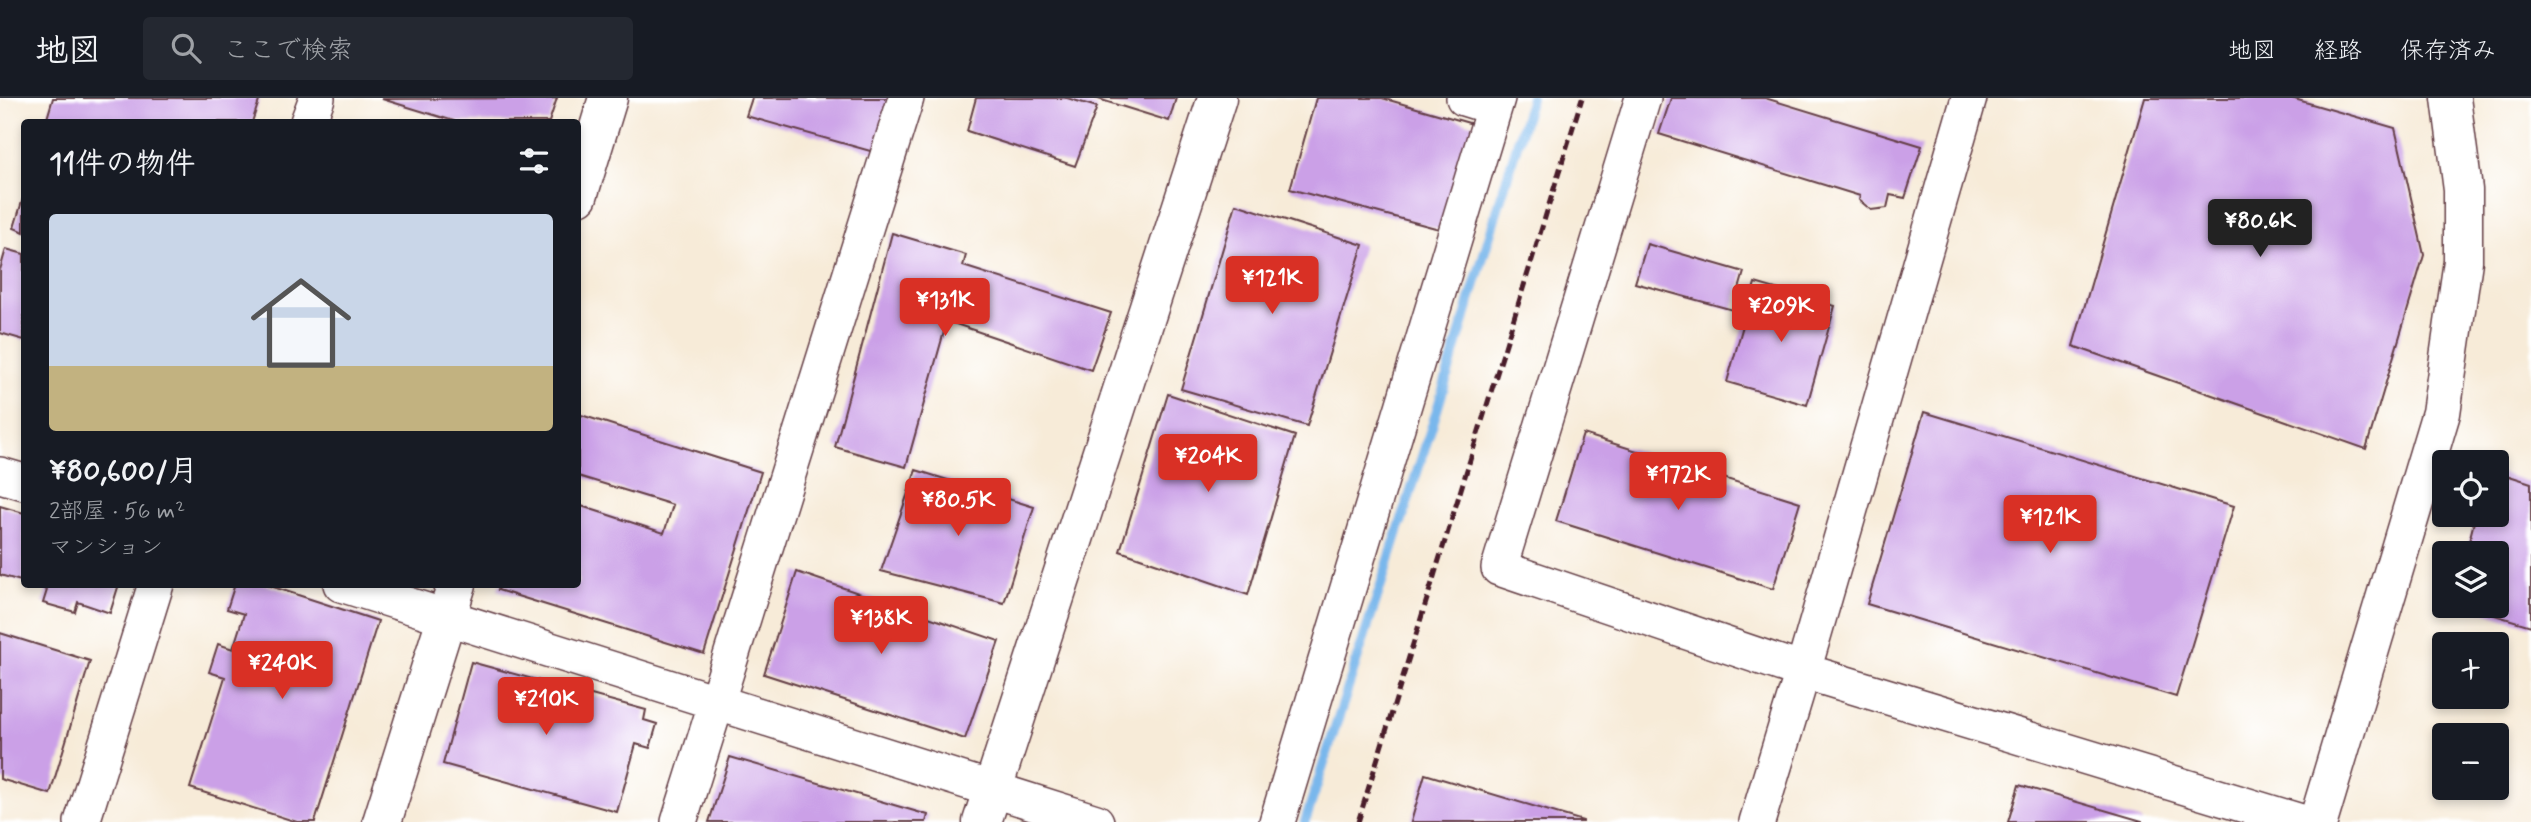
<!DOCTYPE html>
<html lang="ja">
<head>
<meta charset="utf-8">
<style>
  body { margin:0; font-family:Mynerve,"Klee One",sans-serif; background:#242831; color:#f1f3f6; height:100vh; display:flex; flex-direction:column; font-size:26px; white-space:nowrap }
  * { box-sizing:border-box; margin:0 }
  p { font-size:23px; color:#9ea1a6 }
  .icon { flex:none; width:38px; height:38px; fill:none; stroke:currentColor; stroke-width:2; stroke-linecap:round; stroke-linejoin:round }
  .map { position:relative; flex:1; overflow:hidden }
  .drawer { position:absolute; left:21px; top:21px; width:560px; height:469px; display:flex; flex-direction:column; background:#171b24; border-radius:7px; box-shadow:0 4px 10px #0003 }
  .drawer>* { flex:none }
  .controls { position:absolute; left:2432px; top:352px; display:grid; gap:14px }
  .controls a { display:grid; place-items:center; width:77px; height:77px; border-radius:7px; background:#171b24; box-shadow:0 4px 10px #0003; font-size:35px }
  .price { position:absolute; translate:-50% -60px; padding:0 16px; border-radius:7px; background:#d93025; color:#fff; font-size:23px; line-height:46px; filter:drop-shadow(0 2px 4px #0008) }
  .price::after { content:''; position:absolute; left:50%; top:42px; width:21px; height:16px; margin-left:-10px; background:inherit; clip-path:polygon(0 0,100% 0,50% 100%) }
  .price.current { background:#222; color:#fff }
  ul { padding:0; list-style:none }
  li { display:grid; align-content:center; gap:14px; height:371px; padding:0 28px }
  li span { display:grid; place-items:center; height:217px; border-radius:7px; color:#555 }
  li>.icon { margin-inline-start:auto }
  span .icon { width:126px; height:126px; fill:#fffc; stroke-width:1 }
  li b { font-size:30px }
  h2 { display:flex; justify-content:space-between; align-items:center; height:84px; padding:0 28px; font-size:30px }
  header { display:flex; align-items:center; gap:42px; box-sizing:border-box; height:98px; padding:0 35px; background:#171b24; border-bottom:2px solid #363941 }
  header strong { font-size:33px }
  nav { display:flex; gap:38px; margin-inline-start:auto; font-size:24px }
  .search { width:490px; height:63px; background:#242831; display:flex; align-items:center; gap:18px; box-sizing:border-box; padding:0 24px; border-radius:7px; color:#9ea1a6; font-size:26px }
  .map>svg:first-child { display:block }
</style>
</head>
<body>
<header>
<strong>地図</strong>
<div class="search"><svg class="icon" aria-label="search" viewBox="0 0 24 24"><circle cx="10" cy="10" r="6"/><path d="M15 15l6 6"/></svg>ここで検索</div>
<nav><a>地図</a><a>経路</a><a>保存済み</a></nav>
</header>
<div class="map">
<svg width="2531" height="724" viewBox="0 0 2531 724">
  <rect width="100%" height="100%" fill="#fff"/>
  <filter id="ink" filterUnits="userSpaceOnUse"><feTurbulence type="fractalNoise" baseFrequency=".0143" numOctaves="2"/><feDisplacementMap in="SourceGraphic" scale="14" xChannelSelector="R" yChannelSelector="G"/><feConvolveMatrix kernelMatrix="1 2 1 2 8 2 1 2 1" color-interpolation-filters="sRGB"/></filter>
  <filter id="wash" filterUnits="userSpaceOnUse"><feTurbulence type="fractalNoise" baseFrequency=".00686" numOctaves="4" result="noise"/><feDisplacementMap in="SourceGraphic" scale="28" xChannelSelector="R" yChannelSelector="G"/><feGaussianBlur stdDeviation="1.57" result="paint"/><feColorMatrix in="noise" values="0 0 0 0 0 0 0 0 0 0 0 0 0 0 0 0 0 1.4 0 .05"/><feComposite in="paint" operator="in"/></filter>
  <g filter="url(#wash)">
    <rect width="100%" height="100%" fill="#f7ebd8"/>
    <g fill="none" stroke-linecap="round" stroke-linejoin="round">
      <path stroke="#79b7ec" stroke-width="10" d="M1305 724 1437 312 1531 0"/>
    </g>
    <g id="blocks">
      <path fill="#cba0e7" d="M53 0H260L252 24H46Z
        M557 0 549 24H457L382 1Z
        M752 0H897L881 56 746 18Z
        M976 0H1067L1097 9 1075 68 967 33Z
        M1095 0H1176L1169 23Z
        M1316 0H1382L1476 27 1443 132 1290 91Z
        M1671 0H1765L1922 48 1905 100 1890 97 1887 110 1871 112 1859 102 1860 98 1659 36Z
        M2145 0H2291L2395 30 2424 157 2366 351 2073 248Z
        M24 97V134L14 130Z
        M1236 106 1363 147 1307 328 1181 291Z
        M892 135 966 157 963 168 1111 215 1091 272 947 223 906 369 835 349Z
        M1647 146 1744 174 1733 212 1635 185Z
        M6 151 24 156V242L0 235V172Z
        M1755 185 1835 208 1807 307 1727 284Z
        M1168 296 1295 338 1248 497 1120 453Z
        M1924 314 2234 408 2176 599 1867 506Z
        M578 316 761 374 704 556 498 492 500 486H578V407L664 435 673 407 578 378Z
        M1583 336 1800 404 1773 491 1556 423Z
        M916 372 1034 409 1004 505 881 473Z
        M2497 374 2531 385V528L2464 508H2497V455H2466L2476 416H2497Z
        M0 408 24 415V484L0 477Z
        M797 474 999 543 965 641 764 576Z
        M33 486H119L110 515 78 504 75 514 43 505 47 492Z
        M235 486H264L378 523 315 724H297L190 690 225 579 209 574 218 546 233 551 244 516 227 511Z
        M0 535 90 563 50 696 0 681Z
        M471 564 646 612 644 622 657 626 650 650 636 646 617 714 443 666Z
        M730 659 928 717 926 724H709Z
        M1425 676 1583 723V724H1411Z
        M2019 687 2142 723V724H2008Z"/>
    </g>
  </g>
  <g filter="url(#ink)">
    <use href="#blocks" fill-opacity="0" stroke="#643e45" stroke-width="2"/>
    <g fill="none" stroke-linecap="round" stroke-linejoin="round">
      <defs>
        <path id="minor" d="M1464 0 1493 9
          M1643 0 1499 470 1803 573 2301 724
          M308 24 317 0
          M0 377 24 384
          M341 486 1096 724
          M82 724 156 486
          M679 724 906 0
          M1277 724 1497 0
          M1757 724 1803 573 1969 0"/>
        <path id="tertiary" d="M578 98 608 0
          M382 724 457 486
          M982 724 1217 0
          M2318 724 2441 315 2463 163V92L2451 0"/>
      </defs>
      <use href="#minor" stroke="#643e45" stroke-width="38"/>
      <use href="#tertiary" stroke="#643e45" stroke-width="41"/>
      <use href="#minor" stroke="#fff" stroke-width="35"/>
      <use href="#tertiary" stroke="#fff" stroke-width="38"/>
      <path stroke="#4a1f2b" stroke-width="5" stroke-dasharray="10 5" stroke-linecap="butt" d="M1358 724 1582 0"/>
    </g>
  </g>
</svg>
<div class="controls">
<a><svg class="icon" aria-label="locate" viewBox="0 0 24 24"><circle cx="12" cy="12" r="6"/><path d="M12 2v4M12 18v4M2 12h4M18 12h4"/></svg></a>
<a><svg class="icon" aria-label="layers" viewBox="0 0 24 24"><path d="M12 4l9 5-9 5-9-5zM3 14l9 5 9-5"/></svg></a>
<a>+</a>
<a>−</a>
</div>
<b class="price current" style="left:2260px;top:161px">¥80.6K</b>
<b class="price" style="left:1272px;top:218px">¥121K</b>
<b class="price" style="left:945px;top:240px">¥131K</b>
<b class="price" style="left:1781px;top:246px">¥209K</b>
<b class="price" style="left:1208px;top:396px">¥204K</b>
<b class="price" style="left:1678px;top:414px">¥172K</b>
<b class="price" style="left:958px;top:440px">¥80.5K</b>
<b class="price" style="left:2050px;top:457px">¥121K</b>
<b class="price" style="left:881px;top:558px">¥138K</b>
<b class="price" style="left:282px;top:603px">¥240K</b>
<b class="price" style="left:546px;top:639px">¥210K</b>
<section class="drawer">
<h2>11件の物件<svg class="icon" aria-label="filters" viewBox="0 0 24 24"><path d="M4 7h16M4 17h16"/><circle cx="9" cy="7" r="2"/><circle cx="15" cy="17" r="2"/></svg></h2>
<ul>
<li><span style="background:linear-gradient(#c9d6e8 70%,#c2b280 0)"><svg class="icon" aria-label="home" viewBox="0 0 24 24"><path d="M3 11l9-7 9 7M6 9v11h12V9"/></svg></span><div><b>¥80,600/月</b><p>2部屋 · 56 m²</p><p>マンション</p></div></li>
</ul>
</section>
</div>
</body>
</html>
